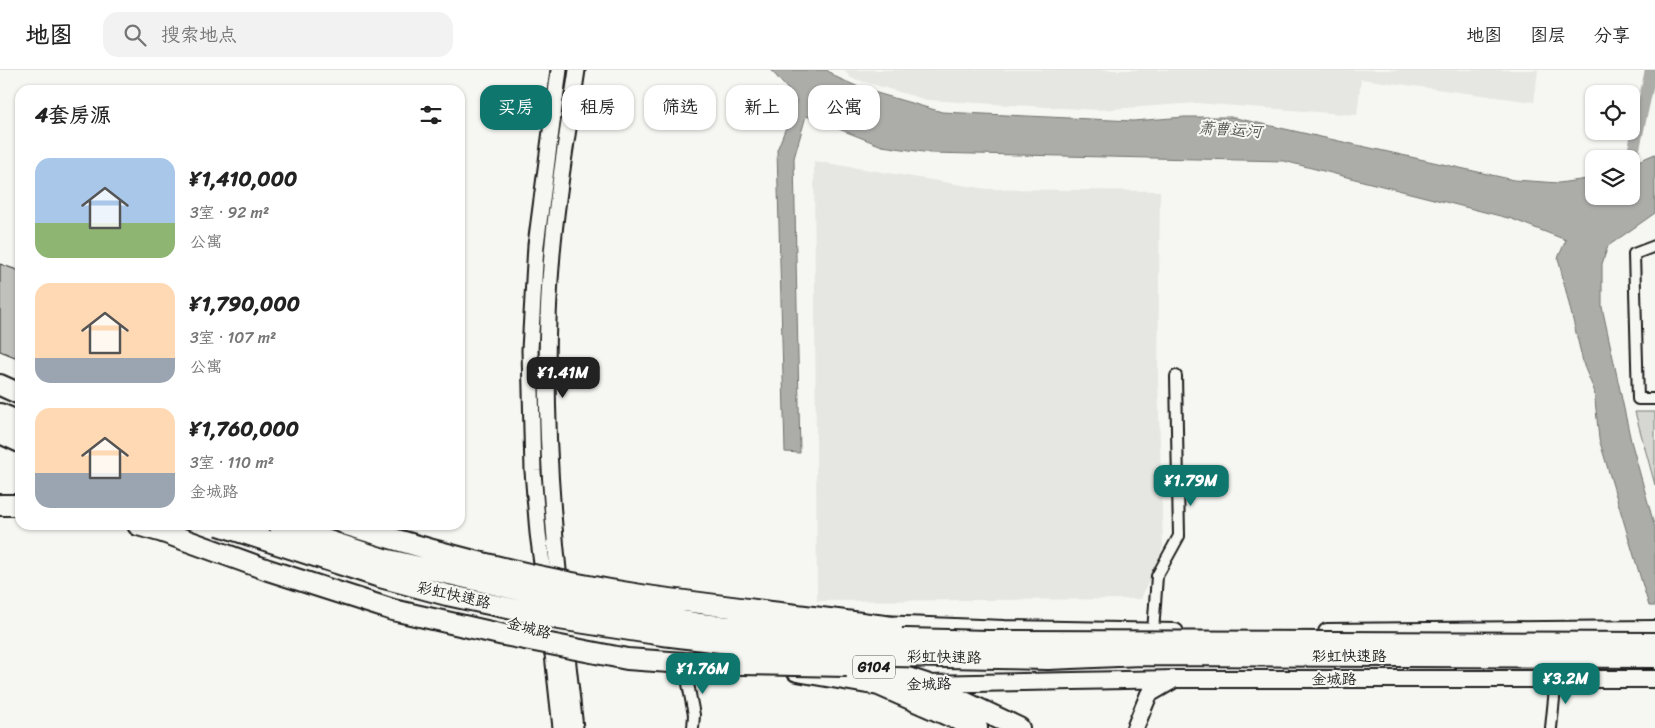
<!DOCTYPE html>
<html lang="zh">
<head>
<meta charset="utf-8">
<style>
  body { margin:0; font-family:Sriracha,"LXGW WenKai TC",sans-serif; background:#f2f2f2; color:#222; height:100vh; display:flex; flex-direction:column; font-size:19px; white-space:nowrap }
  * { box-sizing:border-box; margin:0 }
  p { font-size:16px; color:#767676 }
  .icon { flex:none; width:28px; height:28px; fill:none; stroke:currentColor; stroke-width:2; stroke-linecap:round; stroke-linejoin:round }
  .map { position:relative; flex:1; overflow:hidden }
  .sheet { position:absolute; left:15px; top:15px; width:450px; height:445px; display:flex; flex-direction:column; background:#fff; border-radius:15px; box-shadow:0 1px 4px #0004 }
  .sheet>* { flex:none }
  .guide { position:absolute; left:480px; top:15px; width:475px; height:45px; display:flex; gap:10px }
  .fabs { position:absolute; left:1585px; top:15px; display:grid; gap:10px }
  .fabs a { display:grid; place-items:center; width:55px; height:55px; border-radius:10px; background:#fff; box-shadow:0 1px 4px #0004; font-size:25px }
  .price { position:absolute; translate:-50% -42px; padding:0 11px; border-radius:10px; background:#0f766e; color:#fff; font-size:16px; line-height:32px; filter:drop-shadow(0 1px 2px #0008) }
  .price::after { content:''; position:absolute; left:50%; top:30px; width:15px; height:11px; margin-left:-8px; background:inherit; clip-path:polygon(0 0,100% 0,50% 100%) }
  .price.current { background:#222; color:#fff }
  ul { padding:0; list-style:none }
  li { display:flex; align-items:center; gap:15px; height:125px; padding:0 20px }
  li span { display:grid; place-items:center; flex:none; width:140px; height:100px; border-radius:15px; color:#555 }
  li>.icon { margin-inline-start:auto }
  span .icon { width:60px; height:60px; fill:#fffc; stroke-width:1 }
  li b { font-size:21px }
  h2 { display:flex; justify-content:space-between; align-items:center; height:60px; padding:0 20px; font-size:21px }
  .tag { padding:0 18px; border-radius:15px; background:#fff; box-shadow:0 1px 4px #0004; font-size:18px; line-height:45px }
  .tag.current { background:#0f766e; color:#fff }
  header { display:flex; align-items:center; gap:30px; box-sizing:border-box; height:70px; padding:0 25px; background:#fff; border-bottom:1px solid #e0e0e0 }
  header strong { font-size:24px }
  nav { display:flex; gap:28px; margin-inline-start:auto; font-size:18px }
  .search { width:350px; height:45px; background:#f2f2f2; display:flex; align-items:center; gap:12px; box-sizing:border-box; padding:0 18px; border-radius:15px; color:#767676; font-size:19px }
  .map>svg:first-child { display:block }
</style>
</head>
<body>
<header>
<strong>地图</strong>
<div class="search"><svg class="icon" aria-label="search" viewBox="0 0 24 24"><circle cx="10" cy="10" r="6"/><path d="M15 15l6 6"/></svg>搜索地点</div>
<nav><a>地图</a><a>图层</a><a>分享</a></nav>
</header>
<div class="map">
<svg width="1655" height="658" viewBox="0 0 1655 658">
  <rect width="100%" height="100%" fill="#f6f6f2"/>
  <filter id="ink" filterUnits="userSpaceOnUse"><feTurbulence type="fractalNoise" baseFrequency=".02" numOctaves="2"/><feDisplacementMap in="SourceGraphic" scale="10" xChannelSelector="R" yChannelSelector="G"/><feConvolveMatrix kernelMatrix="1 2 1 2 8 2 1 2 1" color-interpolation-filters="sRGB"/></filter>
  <g filter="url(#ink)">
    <path fill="#e6e6e2" d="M844 0H1538L1534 32 1361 9 1357 45 1196 33 1098 40 927 30 851 8Z
      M814 91 987 119 1160 121 1158 308 1163 477 1141 529 817 531Z"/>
    <path fill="#d6d6d2" stroke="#797977" d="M1635 342H1655V415Z"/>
    <path fill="#acaca9" stroke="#727271" d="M771 0H827L836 7 863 19 942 42 1133 51 1185 47H1231L1514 110 1559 113 1594 108V126H1631V94L1655 84V143L1608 176 1602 194V237L1631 371 1655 458V536H1649L1599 369 1594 320 1584 296 1558 188 1566 170 1512 149 1284 91 930 83 882 76 806 46 794 88 800 383 785 382 777 80 797 30Z"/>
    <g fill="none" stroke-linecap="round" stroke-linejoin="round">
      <path stroke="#acaca9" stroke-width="12" d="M1631 92 1651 0"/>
    </g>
    <path fill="#c0c0bd" stroke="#1c1c1c" d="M0 194 20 201V289L0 281Z"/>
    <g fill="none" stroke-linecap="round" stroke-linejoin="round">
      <defs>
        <path id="street" d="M1655 176 1634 184 1638 329H1655
          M1153 562 1157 506 1179 466 1176 306
          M684 593 694 645 693 658
          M1551 658 1556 609"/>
        <path id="secondary" d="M545 516 538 463 533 401 530 280 536 175 559 0
          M560 520C548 409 542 295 552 184 557 122 568 61 577 0
          M551 566 561 658
          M565 568 575 658"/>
        <path id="primary" d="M880 554 1004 559 1175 562
          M1327 562 1655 559
          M926 614 1175 609H1655
          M1135 658 1149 624 1173 610"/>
        <path id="highway" d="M0 315 20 324
          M0 344 20 352
          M0 363 20 372
          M0 435H20
          M138 455 163 462
          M194 455 340 507 551 564 704 586
          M314 455 431 489
          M660 537 725 548
          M840 586 926 614 1019 658
          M797 601 879 615 977 658"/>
      </defs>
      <use href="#street" stroke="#1c1c1c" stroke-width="14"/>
      <use href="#secondary" stroke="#1c1c1c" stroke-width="19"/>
      <use href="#primary" stroke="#1c1c1c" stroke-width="20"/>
      <use href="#highway" stroke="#1c1c1c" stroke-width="24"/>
      <use href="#street" stroke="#f6f6f2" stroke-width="10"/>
      <use href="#secondary" stroke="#f6f6f2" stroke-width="15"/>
      <use href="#primary" stroke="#f6f6f2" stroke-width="16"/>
      <use href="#highway" stroke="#f6f6f2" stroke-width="20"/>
      <defs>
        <path id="highway-bridge" d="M219 455 380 507 447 525 559 549 663 565 769 578 893 586 1048 589 1141 585 1655 587
          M279 455 384 489 585 535 701 554 825 567 988 571 1655 573
          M347 455C443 485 542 510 641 525 725 537 809 546 892 557
          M163 462 268 500 393 540 504 565 627 589 684 593 847 596"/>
      </defs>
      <use href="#highway-bridge" stroke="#1c1c1c" stroke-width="24" stroke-linecap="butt"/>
      <use href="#highway-bridge" stroke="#f6f6f2" stroke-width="20"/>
    </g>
  </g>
  <g text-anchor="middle" stroke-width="4" stroke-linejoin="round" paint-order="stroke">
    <rect fill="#f6f6f2" stroke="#5d5d5c" stroke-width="1" x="853" y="585.5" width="42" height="23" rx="4"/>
    <g font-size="14" font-weight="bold" fill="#1c1c1c">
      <text x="874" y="602">G104</text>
    </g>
    <g font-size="15" fill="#1c1c1c" stroke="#f6f6f2">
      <text transform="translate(454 525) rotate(13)" y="5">彩虹快速路</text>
      <text transform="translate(529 558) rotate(15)" y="5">金城路</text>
      <text x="1349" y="591">彩虹快速路</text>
      <text transform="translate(944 587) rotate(1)" y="5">彩虹快速路</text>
      <text x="1334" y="614">金城路</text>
      <text transform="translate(929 614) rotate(-1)" y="5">金城路</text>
    </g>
    <g font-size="16" font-style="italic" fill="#565654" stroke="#f6f6f2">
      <text transform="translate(1230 59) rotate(4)" y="6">萧曹运河</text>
    </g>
  </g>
</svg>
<div class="fabs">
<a><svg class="icon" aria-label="locate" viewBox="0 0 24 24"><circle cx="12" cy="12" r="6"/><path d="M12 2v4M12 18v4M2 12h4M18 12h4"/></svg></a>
<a><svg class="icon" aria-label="layers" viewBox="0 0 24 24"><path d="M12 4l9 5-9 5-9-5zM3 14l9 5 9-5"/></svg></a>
</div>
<b class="price current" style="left:563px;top:329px">¥1.41M</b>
<b class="price" style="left:1191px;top:437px">¥1.79M</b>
<b class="price" style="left:703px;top:625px">¥1.76M</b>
<b class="price" style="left:1566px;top:635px">¥3.2M</b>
<div class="guide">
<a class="tag current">买房</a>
<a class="tag">租房</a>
<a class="tag">筛选</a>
<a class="tag">新上</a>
<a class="tag">公寓</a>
</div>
<section class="sheet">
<h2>4套房源<svg class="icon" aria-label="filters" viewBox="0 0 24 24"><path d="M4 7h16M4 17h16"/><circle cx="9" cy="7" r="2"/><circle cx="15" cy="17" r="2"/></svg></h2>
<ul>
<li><span style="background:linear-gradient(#a9c7e8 65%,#8fb573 0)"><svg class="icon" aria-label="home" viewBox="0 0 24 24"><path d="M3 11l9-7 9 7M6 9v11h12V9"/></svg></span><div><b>¥1,410,000</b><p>3室 · 92 m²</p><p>公寓</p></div></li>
<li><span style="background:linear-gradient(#ffd9b3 75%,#9aa5b1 0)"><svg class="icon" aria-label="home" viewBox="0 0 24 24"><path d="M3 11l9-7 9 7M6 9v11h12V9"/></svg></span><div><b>¥1,790,000</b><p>3室 · 107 m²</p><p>公寓</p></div></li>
<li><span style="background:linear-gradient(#ffd9b3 65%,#9aa5b1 0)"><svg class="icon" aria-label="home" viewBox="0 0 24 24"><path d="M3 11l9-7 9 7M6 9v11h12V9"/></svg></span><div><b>¥1,760,000</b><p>3室 · 110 m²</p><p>金城路</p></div></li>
</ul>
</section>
</div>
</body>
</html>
